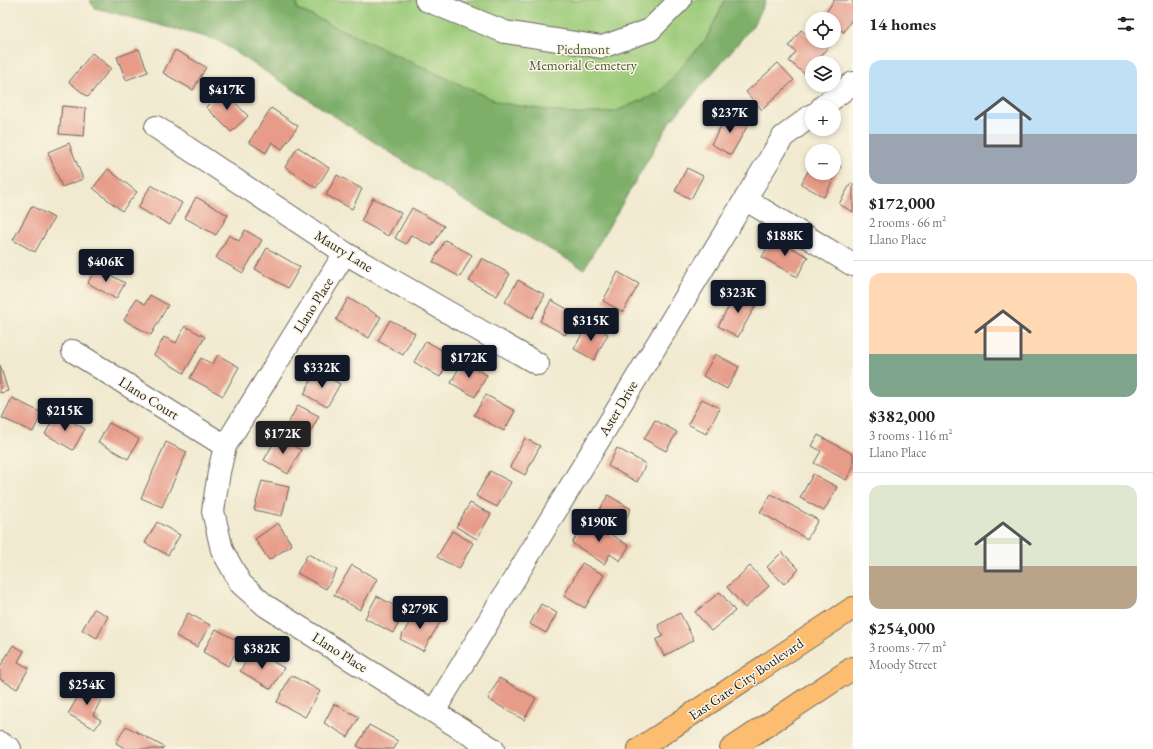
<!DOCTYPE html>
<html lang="en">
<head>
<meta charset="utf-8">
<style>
  body { margin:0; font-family:"EB Garamond",serif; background:#f2f2f2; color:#222; height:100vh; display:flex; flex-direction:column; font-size:15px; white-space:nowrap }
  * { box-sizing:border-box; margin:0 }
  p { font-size:13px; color:#767676 }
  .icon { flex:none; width:22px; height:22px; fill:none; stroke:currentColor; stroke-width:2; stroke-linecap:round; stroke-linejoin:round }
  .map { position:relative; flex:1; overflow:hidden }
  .side { display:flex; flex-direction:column; background:#fff; width:300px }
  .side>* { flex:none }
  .controls { position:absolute; left:805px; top:12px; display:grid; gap:8px }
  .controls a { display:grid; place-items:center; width:36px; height:36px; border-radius:50%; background:#fff; box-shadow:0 2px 6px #0003; font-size:20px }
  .price { position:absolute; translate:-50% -34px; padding:0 9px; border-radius:4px; background:#111827; color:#fff; font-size:13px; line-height:26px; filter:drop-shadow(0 1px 2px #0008) }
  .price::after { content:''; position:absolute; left:50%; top:24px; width:12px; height:9px; margin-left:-6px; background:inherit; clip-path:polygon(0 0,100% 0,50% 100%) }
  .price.active { background:#222; color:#fff }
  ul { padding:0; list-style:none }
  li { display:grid; align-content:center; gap:8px; height:212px; padding:0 16px }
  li+li { border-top:1px solid #e0e0e0 }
  li span { display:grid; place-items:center; height:124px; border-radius:12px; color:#555 }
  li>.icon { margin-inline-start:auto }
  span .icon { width:72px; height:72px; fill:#fffc; stroke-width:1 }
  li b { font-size:17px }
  h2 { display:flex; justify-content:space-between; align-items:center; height:48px; padding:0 16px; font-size:17px }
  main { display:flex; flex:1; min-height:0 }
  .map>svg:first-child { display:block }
</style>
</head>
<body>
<main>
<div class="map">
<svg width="853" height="749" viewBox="0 0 853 749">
  <rect width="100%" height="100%" fill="#fcf5e5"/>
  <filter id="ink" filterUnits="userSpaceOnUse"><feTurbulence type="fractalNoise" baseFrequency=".025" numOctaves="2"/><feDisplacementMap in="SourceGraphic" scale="8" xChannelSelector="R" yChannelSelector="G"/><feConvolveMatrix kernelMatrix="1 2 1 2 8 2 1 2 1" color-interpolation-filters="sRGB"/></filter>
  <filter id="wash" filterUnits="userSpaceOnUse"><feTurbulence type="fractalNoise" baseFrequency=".012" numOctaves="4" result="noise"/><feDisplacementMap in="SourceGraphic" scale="16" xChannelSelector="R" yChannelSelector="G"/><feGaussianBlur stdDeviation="0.9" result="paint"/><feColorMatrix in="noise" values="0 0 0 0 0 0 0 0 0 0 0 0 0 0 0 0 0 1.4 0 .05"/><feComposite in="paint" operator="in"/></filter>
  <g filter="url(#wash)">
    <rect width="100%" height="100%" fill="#f1ead0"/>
    <path fill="#9ccb79" stroke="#5c744a" d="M297 0H725L706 39 659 93 614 112 572 114 500 103 297 9Z"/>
    <path fill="#7daf69" stroke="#4c6642" d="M89 0H297V9L500 103 573 114 614 112 659 93 706 39 725 0H766L752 27 670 122 584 269 462 199 217 40 95 8Z"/>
    <g id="blocks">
      <path fill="#e79c8a" d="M834 0H853V17L844 32 834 26V19H822Z
        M801 30 809 36 812 32V41H833L815 63H812V67L806 75 789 61 796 52 789 46Z
        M139 49 148 72 126 80 117 57Z
        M175 50 206 67 193 90 163 73Z
        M92 53 111 68 88 97 69 82Z
        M778 63 794 80 762 110 746 92Z
        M223 90 248 116 231 132 206 107Z
        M62 106 86 108 84 136 59 134Z
        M271 108 298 126 282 149 272 142 266 153 249 142Z
        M728 114 748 125 731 155 711 144Z
        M69 143 83 179 62 187 48 152Z
        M298 147 329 168 316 188 285 167Z
        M834 162 841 166 824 197 801 184 812 164V173H834Z
        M687 168 703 176 691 199 675 191Z
        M108 169 137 192 122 211 93 188Z
        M337 175 362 189 352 209 326 195Z
        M851 183 853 184V212L839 204Z
        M151 185 182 203 170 225 138 208Z
        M196 197 228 215 216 235 185 218Z
        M373 198 401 213 388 236 361 221Z
        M32 206 54 218 35 252 13 240Z
        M412 208 444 226 432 246 411 235 406 244 395 238Z
        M245 230 262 240 243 273 216 258 229 235 239 241Z
        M773 237 808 257 797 277 762 257Z
        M445 240 472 255 460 277 433 262Z
        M267 248 300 267 288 288 255 269Z
        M482 258 510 274 497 296 469 281Z
        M96 267 125 283 116 299 88 283Z
        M618 272 639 284 623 312 603 301Z
        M518 280 545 295 532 318 505 302Z
        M737 292 757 303 738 337 718 326Z
        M150 295 168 305 151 335 124 320 136 299 145 304Z
        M348 298 381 317 369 338 336 320Z
        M551 300 576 314 565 335 540 321Z
        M390 320 415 333 403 355 378 341Z
        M588 323 608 334 594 360 574 349Z
        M185 326 205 337 184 373 154 355 164 337 176 343Z
        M426 341 452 356 440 377 414 362Z
        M715 354 739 367 727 389 703 376Z
        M218 355 239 367 223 396 190 378 201 358 212 364Z
        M462 362 487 375 475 397 451 383Z
        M0 365 8 391 0 393Z
        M316 371 340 384 327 407 304 394Z
        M486 395 515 411 504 431 474 415Z
        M12 398 42 413 33 432 2 418Z
        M702 399 720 408 706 434 688 424Z
        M298 405 319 416 304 443 284 431Z
        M57 413 85 429 73 450 45 434Z
        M655 420 677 432 666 451 644 439Z
        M109 423 139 439 128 459 98 442Z
        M818 435 853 454V468L846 480 814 463 821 451 812 446Z
        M277 437 301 450 288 474 264 460Z
        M525 438 540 446 525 475 510 467Z
        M166 442 187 452 162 507 141 498Z
        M617 448 646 464 637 482 608 466Z
        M490 471 511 482 497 507 476 496Z
        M813 474 837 487 824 511 800 498Z
        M262 481 289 487 282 516 254 510Z
        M771 494 818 520 807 539 760 512Z
        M608 495 631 509 619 531 595 518Z
        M470 503 491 514 477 539 456 527Z
        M587 519 629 546 620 561 610 554 604 564 572 543Z
        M157 522 180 535 168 555 145 543Z
        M278 523 292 545 269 560 255 539Z
        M452 531 473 543 459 569 437 557Z
        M782 552 799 569 784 584 767 567Z
        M308 554 337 570 326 589 297 573Z
        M582 563 604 575 585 608 564 596Z
        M352 565 377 579 360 610 334 595Z
        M750 566 769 586 745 608 727 587Z
        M720 592 735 611 711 631 695 612Z
        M377 596 405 612 393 633 365 618Z
        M541 604 557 613 546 633 530 624Z
        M94 609 108 616 97 638 82 630Z
        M417 609 440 622 423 651 400 639Z
        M188 613 210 625 197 647 176 636Z
        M680 613 694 640 664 656 656 640 663 636 658 625Z
        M216 629 241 643 228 666 203 652Z
        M13 645 24 651 18 662 29 668 17 689 0 679V667Z
        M253 650 284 668 271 689 240 671Z
        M291 675 320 691 305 717 277 702Z
        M499 678 536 698 524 720 488 699Z
        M85 684 104 694 93 715 101 720 95 729 68 714Z
        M334 704 359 717 348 737 324 723Z
        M369 725 398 741 394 749H363L357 746Z
        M126 726 164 747 162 749H126L116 743Z"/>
    </g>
  </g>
  <g filter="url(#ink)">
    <use href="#blocks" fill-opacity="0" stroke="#67645b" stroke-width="1"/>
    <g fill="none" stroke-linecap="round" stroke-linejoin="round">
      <defs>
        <path id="minor" d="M426 0 505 32 602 47 650 30 680 0
          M822 107 853 83
          M156 127 345 253 538 364
          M745 199 853 265
          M345 253 225 446 219 472 213 511 222 550 241 584 266 606 493 749
          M73 351 225 446
          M434 711 783 137 812 115
          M0 743 10 749"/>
        <path id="major" d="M639 749 853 608
          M731 749 853 668"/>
      </defs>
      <use href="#minor" stroke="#67645b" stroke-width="24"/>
      <use href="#major" stroke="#67645b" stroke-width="24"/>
      <use href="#minor" stroke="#fff" stroke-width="22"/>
      <use href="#major" stroke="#fcbd6f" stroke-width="22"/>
    </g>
  </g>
  <g text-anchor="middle" stroke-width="3" stroke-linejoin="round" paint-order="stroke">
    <g font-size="14" fill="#49593d" stroke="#fcf5e5">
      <text x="583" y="54">Piedmont<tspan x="583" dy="16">Memorial Cemetery</tspan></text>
    </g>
    <g font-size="14" fill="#1c1c1c" stroke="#fcf5e5">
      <text transform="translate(344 251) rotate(32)" y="5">Maury Lane</text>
      <text transform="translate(313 305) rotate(-58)" y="5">Llano Place</text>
      <text transform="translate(149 398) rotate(32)" y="5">Llano Court</text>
      <text transform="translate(618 408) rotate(-59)" y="5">Aster Drive</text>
      <text transform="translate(340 652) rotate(32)" y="5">Llano Place</text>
      <text transform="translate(746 679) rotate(-34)" y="5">East Gate City Boulevard</text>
    </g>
  </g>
</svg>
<div class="controls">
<a><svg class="icon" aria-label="locate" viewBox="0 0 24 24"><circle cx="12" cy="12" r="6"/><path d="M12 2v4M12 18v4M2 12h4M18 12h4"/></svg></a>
<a><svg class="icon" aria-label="layers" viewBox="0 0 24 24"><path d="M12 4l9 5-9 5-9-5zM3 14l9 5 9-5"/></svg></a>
<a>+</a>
<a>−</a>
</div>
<b class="price" style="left:227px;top:111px">$417K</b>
<b class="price" style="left:730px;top:134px">$237K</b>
<b class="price" style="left:785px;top:257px">$188K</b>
<b class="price" style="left:106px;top:283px">$406K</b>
<b class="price" style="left:738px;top:314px">$323K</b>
<b class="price" style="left:591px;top:342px">$315K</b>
<b class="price" style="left:469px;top:379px">$172K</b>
<b class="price" style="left:322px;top:389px">$332K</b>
<b class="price" style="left:65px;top:432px">$215K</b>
<b class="price active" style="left:283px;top:455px">$172K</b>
<b class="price" style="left:599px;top:543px">$190K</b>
<b class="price" style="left:420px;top:630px">$279K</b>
<b class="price" style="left:262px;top:670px">$382K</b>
<b class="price" style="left:87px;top:706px">$254K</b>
</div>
<section class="side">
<h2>14 homes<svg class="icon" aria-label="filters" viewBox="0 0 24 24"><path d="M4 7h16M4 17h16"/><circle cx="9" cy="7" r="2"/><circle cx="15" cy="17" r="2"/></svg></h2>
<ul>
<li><span style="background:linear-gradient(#bfe0f5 60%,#9aa5b1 0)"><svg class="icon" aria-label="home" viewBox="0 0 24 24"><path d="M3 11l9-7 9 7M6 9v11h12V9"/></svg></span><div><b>$172,000</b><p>2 rooms · 66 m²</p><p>Llano Place</p></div></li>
<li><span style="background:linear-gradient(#ffd9b3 65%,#7fa58c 0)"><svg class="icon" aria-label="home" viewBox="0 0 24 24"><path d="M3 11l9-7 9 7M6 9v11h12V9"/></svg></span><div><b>$382,000</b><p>3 rooms · 116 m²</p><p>Llano Place</p></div></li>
<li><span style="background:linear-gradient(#dfe7d0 65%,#b9a48a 0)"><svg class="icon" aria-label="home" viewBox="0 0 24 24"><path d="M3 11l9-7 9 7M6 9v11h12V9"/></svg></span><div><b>$254,000</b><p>3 rooms · 77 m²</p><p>Moody Street</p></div></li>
</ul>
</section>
</main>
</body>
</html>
